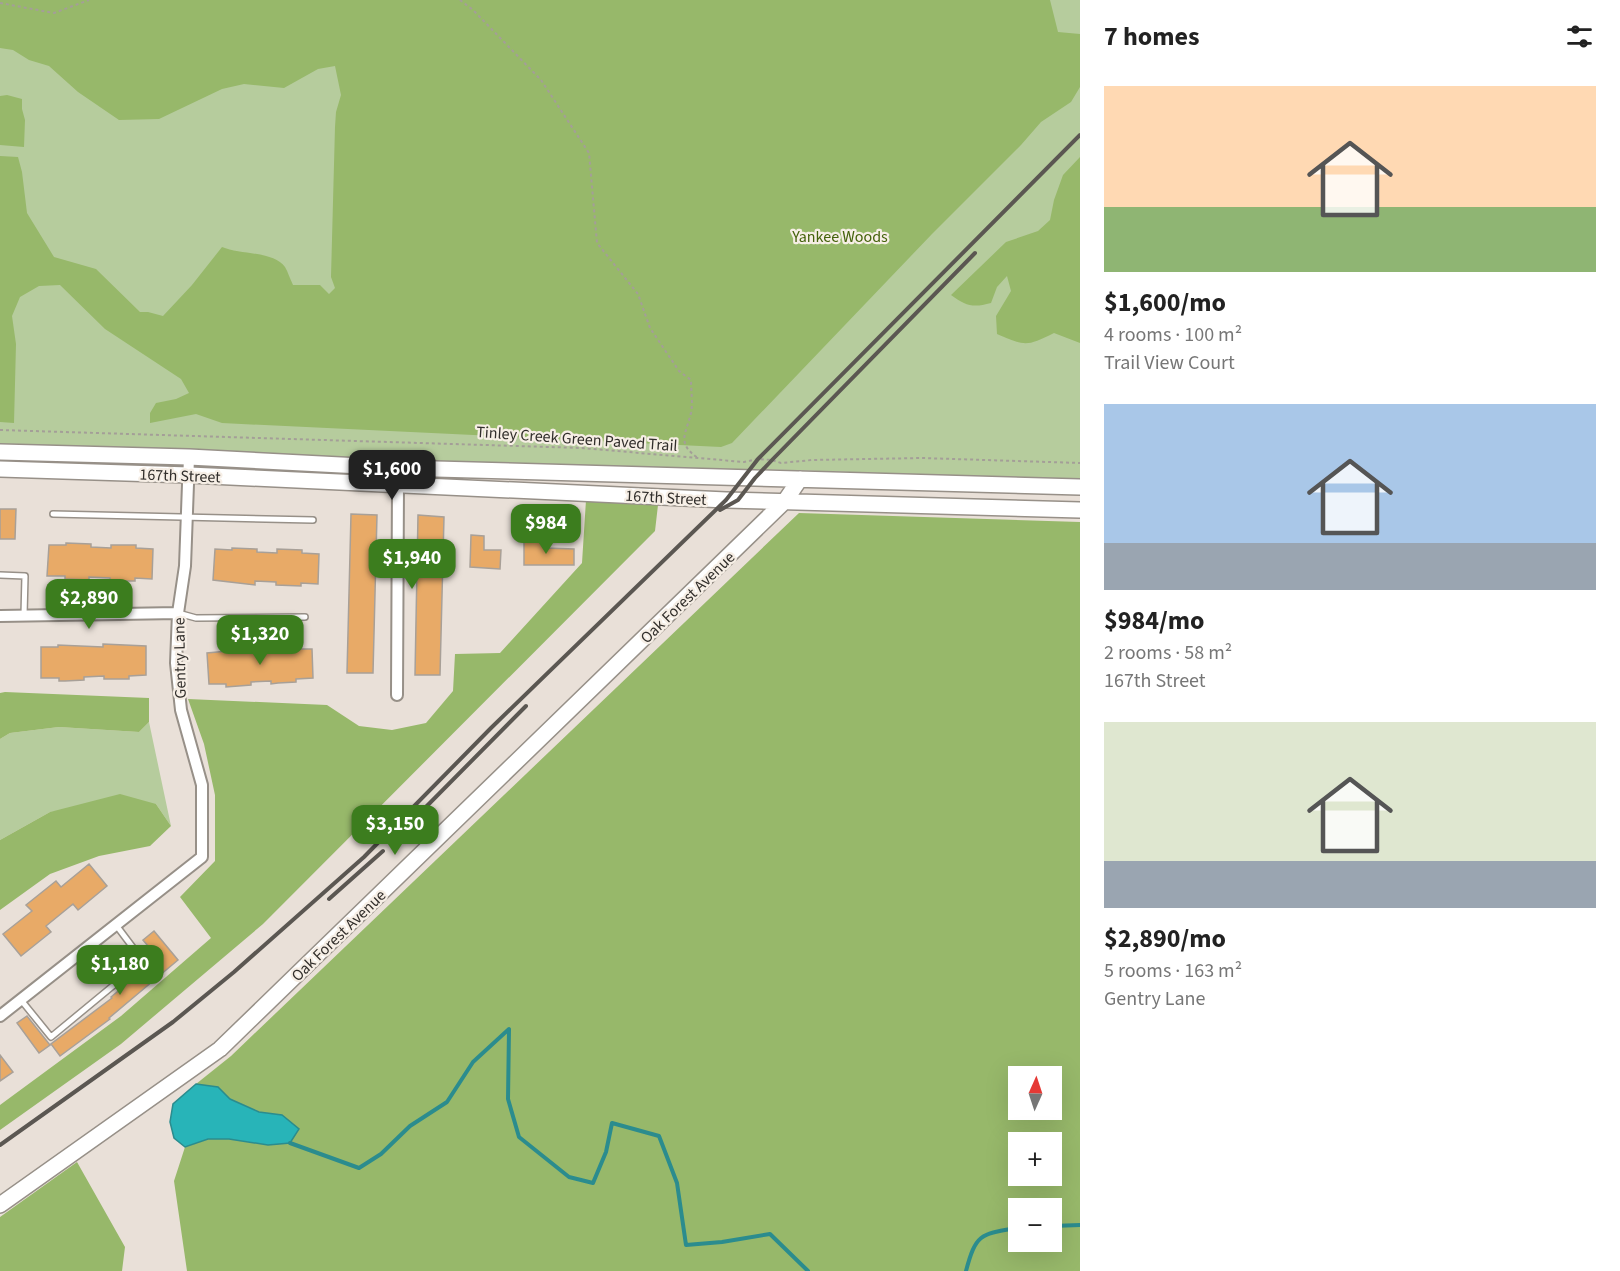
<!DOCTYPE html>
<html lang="en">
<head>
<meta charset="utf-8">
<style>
  body { margin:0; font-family:"Source Sans 3",sans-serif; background:#f2f2f2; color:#222; height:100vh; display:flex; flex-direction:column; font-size:22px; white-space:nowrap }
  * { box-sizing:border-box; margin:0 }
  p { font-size:20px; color:#767676 }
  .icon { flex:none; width:33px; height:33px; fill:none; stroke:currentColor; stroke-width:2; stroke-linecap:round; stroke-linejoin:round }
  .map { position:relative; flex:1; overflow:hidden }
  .details { display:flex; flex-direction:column; background:#fff; width:540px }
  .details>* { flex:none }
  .needle { width:39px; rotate:3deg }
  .controls { position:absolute; left:1008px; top:1066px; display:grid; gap:12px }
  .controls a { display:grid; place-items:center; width:54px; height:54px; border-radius:0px; background:#fff; box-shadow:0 6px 24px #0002; font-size:30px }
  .price { position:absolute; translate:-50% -51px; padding:0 14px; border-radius:12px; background:#3c7d1e; color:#fff; font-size:20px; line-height:39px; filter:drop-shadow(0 2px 3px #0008) }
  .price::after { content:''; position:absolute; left:50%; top:36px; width:18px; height:14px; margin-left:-9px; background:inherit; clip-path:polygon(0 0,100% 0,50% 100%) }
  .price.selected { background:#222; color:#fff }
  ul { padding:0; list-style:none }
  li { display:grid; align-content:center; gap:12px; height:318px; padding:0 24px }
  li span { display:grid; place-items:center; height:186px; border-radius:0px; color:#555 }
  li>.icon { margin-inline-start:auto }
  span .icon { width:108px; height:108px; fill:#fffc; stroke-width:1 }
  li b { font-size:26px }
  h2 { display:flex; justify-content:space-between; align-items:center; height:72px; padding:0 24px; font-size:26px }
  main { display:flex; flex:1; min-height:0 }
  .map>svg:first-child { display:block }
</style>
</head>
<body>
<main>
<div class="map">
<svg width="1080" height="1271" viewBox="0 0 1080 1271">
  <rect width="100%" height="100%" fill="#e9e0d8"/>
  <path fill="#b6cc9d" d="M0 0H1080V480L790 470 510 465 0 445Z
    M149 722 171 826 156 804 50 812 0 840V739L10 733 59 727 139 732Z"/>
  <path fill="#97b86a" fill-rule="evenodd" d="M0 0H1050L1058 32 1080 34V87L1071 102 1041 122 1021 145 932 234 732 443 721 447 222 423 196 414 150 423V413L156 403 176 399 189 393 181 379 105 329 60 285 39 286 20 297 12 316 16 344 14 423 0 422V156L18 157 22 172 27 213 54 257 96 269 140 312H148L163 316 192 285 222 247C241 255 274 251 285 267 288 272 290 279 293 285H320L329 294 335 288 331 277 335 127 336 112 341 95 335 66 318 69 284 88 244 84 222 89 159 119 119 120 78 92 49 66 29 60 13 50 0 48Z
    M7 95 22 99V109L25 120 24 147 0 145V96Z
    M1080 157V343L1054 333C1026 347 1025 346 997 334L996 316 1011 291 1007 276 997 287 991 303C973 308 966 306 951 295L1006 242 1038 231 1050 220 1054 200 1063 175Z
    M586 500 658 505 655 531 263 924 121 1044 0 1130V1105L121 1016 211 938 180 897 215 861V795L204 744 188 699 327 705 359 726 392 730 426 723 453 691 455 654 500 653 582 563Z
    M799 513 1080 522V1271H187L174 1181 185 1147 208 1139H229L268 1145 282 1115 259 1112 230 1099 218 1087 196 1084 231 1056ZM1018 1077H1052V1110H1018ZM1018 1143H1052V1176H1018ZM1018 1209H1052V1242H1018Z
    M5 692 149 698V722L139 732 59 727 10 733 0 739V693Z
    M120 794 156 804 171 826 150 846 99 856 50 874 0 910V840L50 812Z
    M77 1162 125 1247 122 1271H0V1217Z"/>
  <path fill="#28b4b8" stroke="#2b8c8e" stroke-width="1.5" d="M196 1084 218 1087 230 1099 259 1112 282 1115 299 1129 290 1143 268 1145 229 1139H208L185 1147 174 1138 170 1122 173 1104Z"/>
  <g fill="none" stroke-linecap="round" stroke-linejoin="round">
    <path stroke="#2b8c8e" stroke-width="4" d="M290 1143 359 1168 381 1154 410 1126 447 1102 473 1062 509 1029 508 1099 519 1137 569 1177 593 1183 606 1152 612 1123 659 1136 677 1183 686 1245 722 1242 770 1234 808 1271
      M1052 1226 1080 1225
      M966 1271C976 1233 981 1234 1018 1228"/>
  </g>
  <path fill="#e8aa67" stroke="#a8a098" stroke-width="1.5" d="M0 509H16L15 539H0Z
    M351 514 377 515 373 673H347Z
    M418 515 444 517 440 675H415Z
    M471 535 484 536V550H501L500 569 470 567Z
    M524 540 546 541V548L574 549V565H524Z
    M66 543 91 544V547L111 548V545H136V548L153 549 152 579 135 578V581H118L110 580V578L89 577V580L65 579V576H47L49 545H66Z
    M232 548 257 549V552L277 553V549L302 550V553L319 554 318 584 301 583V586L276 585V582L255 581V585L213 580 215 549 232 550Z
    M103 644 146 646V675L129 676V679H104V676L84 677V680L65 681H59V678H41V647H58V645L103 647Z
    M294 647 295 649H312L313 678 296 679V682L278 683 271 684V681L251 682V685L226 687V684H209L207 653 249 649V652L269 651V648Z
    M89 864 107 886 78 910 73 904 46 926 51 932 21 956 3 934 32 911 26 905 56 881 61 887Z
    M154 931 178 960 109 1018 110 1019 60 1056 51 1044 112 998 111 997 158 958 143 940Z
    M27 1016 50 1045 39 1053 17 1023Z
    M0 1055 13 1072 0 1081Z"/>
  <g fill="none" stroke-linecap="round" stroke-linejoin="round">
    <defs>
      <path id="lane" d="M53 514 313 520
        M0 575 25 576 24 615
        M178 613 196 618 305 617
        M21 1000 51 1037 143 961 116 925"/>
      <path id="street" d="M0 616 178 613
        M397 695 398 484
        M0 1016 202 857V785L181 710 176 663 178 613 185 566 189 457"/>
      <path id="secondary" d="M0 452 189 457 399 468 1080 487
        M0 469 189 475 726 500 1080 510
        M0 1205 220 1049 785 501 800 479"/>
    </defs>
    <use href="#lane" stroke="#979088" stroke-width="8"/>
    <use href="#street" stroke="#979088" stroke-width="14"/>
    <use href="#secondary" stroke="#979088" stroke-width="18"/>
    <path stroke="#a49e98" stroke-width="2" stroke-dasharray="3 3" stroke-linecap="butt" d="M460 0 473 10 541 80 589 153 597 243 638 294 650 328 679 371 691 380C691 391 693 403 691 413 686 434 676 443 698 458
      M0 3 54 13 89 0
      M0 430 582 448 744 462 758 459 772 460 781 463 812 460 922 458 1080 463"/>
    <use href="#lane" stroke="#fff" stroke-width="5"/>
    <use href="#street" stroke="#fff" stroke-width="10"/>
    <use href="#secondary" stroke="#fff" stroke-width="15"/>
    <path stroke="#5b5752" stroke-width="4" d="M720 510 738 500 755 478 772 460 975 253
      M412 821 526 706
      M329 899 383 851
      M0 1145 173 1022 234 972 364 857 491 728 726 500 758 459 1080 135"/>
  </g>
  <g text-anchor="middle" stroke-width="4.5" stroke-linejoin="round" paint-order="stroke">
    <g font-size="16" fill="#44620b" stroke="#f6eee5">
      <text x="840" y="242">Yankee Woods</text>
    </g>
    <g font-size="16" fill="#312e2b" stroke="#f6eee5">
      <text transform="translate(577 438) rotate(4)" y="6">Tinley Creek Green Paved Trail</text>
      <text transform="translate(180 475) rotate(2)" y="6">167th Street</text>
      <text transform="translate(666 497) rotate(3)" y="6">167th Street</text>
      <text transform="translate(687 597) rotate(-44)" y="6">Oak Forest Avenue</text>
      <text transform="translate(179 658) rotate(-91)" y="6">Gentry Lane</text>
      <text transform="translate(338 935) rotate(-44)" y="6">Oak Forest Avenue</text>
    </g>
  </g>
</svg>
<div class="controls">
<a><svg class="needle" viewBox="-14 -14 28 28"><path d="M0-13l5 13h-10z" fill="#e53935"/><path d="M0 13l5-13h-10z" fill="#767676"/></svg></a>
<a>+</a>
<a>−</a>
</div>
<b class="price selected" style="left:392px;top:501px">$1,600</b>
<b class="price" style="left:546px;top:555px">$984</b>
<b class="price" style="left:412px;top:590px">$1,940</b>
<b class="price" style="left:89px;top:630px">$2,890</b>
<b class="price" style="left:260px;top:666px">$1,320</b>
<b class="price" style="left:395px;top:856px">$3,150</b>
<b class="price" style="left:120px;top:996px">$1,180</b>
</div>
<section class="details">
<h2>7 homes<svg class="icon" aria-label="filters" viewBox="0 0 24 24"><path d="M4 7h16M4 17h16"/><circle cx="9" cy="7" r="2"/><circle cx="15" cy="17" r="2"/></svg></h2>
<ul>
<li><span style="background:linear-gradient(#ffd9b3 65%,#8fb573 0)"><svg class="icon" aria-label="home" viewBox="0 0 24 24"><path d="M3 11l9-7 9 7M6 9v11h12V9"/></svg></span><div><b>$1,600/mo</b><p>4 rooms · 100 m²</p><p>Trail View Court</p></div></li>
<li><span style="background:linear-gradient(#a9c7e8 75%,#9aa5b1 0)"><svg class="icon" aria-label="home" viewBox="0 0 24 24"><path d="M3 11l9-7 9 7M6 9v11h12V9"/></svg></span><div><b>$984/mo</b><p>2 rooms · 58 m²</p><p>167th Street</p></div></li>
<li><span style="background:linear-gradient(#dfe7d0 75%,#9aa5b1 0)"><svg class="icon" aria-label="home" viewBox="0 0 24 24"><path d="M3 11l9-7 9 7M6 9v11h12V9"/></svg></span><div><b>$2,890/mo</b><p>5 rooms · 163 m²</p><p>Gentry Lane</p></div></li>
</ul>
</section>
</main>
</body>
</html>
